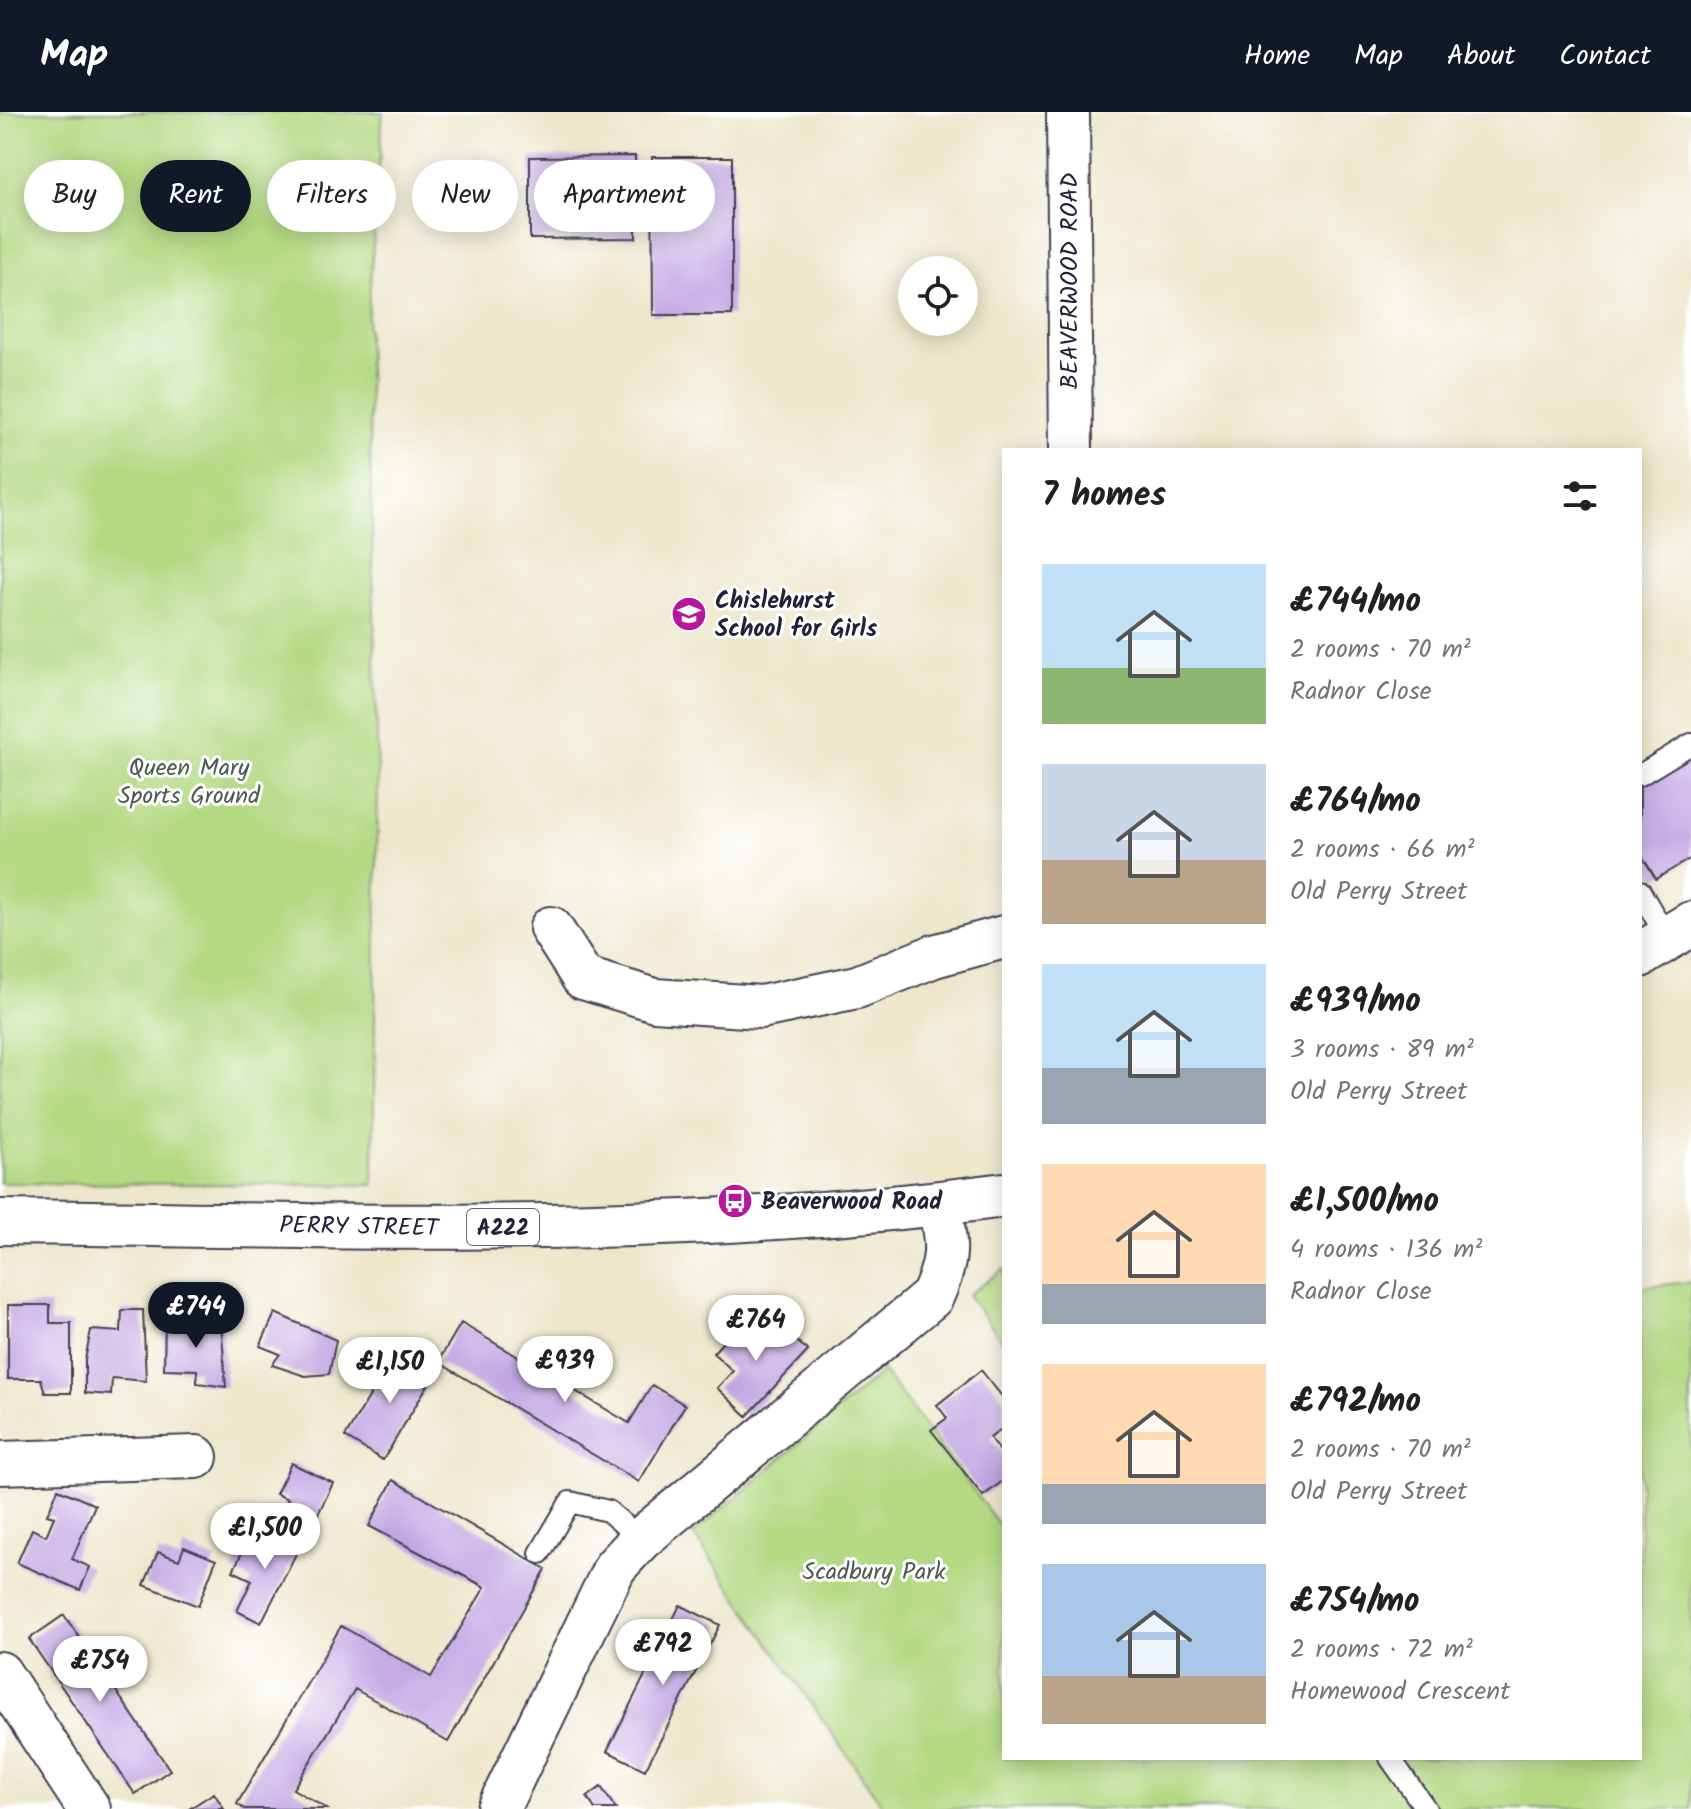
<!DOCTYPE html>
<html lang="en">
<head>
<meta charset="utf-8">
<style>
  body { margin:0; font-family:Kalam,sans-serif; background:#f2f2f2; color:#202124; height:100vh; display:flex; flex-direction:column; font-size:30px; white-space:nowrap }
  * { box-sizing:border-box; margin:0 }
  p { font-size:26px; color:#757577 }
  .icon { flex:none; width:44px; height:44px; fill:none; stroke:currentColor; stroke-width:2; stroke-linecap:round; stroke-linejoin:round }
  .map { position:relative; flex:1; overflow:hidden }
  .details { position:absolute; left:1002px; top:336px; width:640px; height:1312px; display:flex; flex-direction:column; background:#fff; border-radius:0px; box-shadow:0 4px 20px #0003 }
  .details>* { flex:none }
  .top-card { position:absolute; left:24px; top:48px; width:760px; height:72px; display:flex; gap:16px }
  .buttons { position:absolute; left:898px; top:144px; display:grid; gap:16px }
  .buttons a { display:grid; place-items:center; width:80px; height:80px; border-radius:50%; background:#fff; box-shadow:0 4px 20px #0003; font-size:40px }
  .price { position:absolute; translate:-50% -68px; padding:0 18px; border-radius:28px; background:#fff; color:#222; font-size:26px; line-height:52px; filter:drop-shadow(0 2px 4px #0008) }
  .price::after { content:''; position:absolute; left:50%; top:48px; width:24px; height:18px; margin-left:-12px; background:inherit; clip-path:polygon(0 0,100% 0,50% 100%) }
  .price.on { background:#111827; color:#fff }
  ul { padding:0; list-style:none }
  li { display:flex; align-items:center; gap:24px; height:200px; padding:0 40px }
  li span { display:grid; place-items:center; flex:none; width:224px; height:160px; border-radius:0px; color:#555 }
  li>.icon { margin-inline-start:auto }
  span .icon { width:96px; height:96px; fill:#fffc; stroke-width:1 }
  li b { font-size:34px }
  h2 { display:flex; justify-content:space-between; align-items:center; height:96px; padding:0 40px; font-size:34px }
  .tag { padding:0 28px; border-radius:36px; background:#fff; box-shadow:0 4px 20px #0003; font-size:28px; line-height:72px }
  .tag.on { background:#111827; color:#fff }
  header { display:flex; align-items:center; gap:48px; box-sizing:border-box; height:112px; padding:0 40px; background:#111827; color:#fff }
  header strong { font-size:38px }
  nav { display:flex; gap:44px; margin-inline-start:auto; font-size:28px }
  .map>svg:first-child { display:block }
</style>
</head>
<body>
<header>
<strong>Map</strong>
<nav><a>Home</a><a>Map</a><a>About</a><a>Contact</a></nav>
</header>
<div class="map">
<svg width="1691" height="1697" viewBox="0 0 1691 1697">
  <rect width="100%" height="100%" fill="#fff"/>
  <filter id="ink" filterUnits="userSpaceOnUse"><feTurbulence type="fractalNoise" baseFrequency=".0125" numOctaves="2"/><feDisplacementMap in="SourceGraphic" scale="16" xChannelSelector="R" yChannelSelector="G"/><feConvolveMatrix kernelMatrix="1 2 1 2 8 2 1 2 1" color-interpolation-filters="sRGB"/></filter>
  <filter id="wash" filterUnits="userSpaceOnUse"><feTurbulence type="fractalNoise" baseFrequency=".006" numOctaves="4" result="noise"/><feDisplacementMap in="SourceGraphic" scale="32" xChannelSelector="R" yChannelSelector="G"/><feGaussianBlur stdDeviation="1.8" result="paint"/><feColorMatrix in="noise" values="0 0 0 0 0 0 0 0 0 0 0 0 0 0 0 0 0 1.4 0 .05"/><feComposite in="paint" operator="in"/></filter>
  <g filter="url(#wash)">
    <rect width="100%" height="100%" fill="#ede6ca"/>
    <path fill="#b3d982" stroke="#6a7e5e" stroke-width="2" d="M0 0H383L367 214 378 667 373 1073 0 1071Z
      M1004 1157V1231L968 1183Z
      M1691 1170V1697H885L693 1422 883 1259 1004 1419V1646H1640V1175Z"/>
    <g id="blocks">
      <path fill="#c1a4e2" d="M635 44 636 126 530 127V45Z
        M652 45H732V203H653Z
        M1691 642V746L1656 767 1640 741V673Z
        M8 1193H50V1211H71V1281H45L41 1267H8Z
        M122 1198H143L146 1269 112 1266 111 1283 85 1281V1248L91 1218 121 1220Z
        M275 1201 336 1228 329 1262 305 1264 272 1253 280 1242 260 1234Z
        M165 1208 221 1209 226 1275 197 1271V1258L164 1257Z
        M743 1208 763 1225 776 1210 808 1239 747 1304 717 1276 733 1259 713 1241Z
        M461 1211 629 1311 652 1273 685 1293 639 1370 438 1250Z
        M398 1237 435 1261 383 1348 345 1325Z
        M981 1258 1004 1287V1315L990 1326 1004 1344V1368L983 1384 931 1318 947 1306 937 1293Z
        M291 1351 333 1371 309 1421 279 1406 288 1387 276 1382Z
        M393 1368 546 1457 448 1630 355 1577 293 1677 327 1697H244L237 1692 341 1514 431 1565 485 1475 369 1414Z
        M58 1377 95 1393 72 1447 90 1455 80 1478 17 1451 32 1417 46 1424 54 1405 47 1403Z
        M270 1415 302 1430 261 1511 237 1499 252 1468 233 1459 248 1428 261 1433Z
        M184 1435 216 1448 198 1494 144 1473 158 1440 179 1448Z
        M680 1493 720 1513 645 1658 607 1639Z
        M64 1503 170 1658 135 1682 29 1527Z
        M601 1675 616 1697H595L587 1685Z
        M214 1681 224 1697H189Z"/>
    </g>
  </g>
  <g filter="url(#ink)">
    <use href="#blocks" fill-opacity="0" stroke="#403f50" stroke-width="2"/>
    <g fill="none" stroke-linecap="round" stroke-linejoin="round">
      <defs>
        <path id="lane" d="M1640 663 1691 632
          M1640 779 1667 826
          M540 1441 570 1390 608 1399 641 1427
          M1390 1646 1426 1697"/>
        <path id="street" d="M1068 0 1071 338
          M551 816 583 866 655 888 761 895 857 875 934 844 1004 825
          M0 1351 196 1345
          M0 1561 89 1697
          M498 1697 615 1455 641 1427 932 1185C949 1148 948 1130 938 1091"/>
        <path id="primary" d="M1640 843 1691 812
          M0 1110C334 1113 671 1128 1004 1083"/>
      </defs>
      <use href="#lane" stroke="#403f50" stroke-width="24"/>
      <use href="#street" stroke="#403f50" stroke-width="46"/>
      <use href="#primary" stroke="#403f50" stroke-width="48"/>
      <use href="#lane" stroke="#fff" stroke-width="20"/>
      <use href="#street" stroke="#fff" stroke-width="42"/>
      <use href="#primary" stroke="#fff" stroke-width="44"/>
    </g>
  </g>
  <defs>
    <symbol id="school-disc" viewBox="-11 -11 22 22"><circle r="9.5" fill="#b5179e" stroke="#fff"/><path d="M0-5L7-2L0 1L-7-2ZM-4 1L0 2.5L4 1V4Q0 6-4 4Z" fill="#fff"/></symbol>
    <symbol id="bus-disc" viewBox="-11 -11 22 22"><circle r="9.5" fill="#b5179e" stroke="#fff"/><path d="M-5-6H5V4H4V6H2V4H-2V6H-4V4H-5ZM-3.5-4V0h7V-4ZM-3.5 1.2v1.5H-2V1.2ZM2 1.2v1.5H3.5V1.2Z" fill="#fff"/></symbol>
  </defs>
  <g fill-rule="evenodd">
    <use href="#school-disc" x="669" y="482" width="40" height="40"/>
    <use href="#bus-disc" x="715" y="1069" width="40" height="40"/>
  </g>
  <g text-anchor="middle" stroke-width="6" stroke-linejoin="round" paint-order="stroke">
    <rect fill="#fff" stroke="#646476" stroke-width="2" x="467" y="1097" width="72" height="36" rx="6"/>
    <g font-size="22" font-weight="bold" fill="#22223b">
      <text x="503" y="1123">A222</text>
    </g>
    <g font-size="24" fill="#22223b" stroke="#fff">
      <text transform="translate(1069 169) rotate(-90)" y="8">BEAVERWOOD ROAD</text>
      <text transform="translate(359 1114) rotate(1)" y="8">PERRY STREET</text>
    </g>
    <g font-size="24" font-weight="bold" fill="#22223b" stroke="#fff" text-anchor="start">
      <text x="715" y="496">Chislehurst<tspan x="715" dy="28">School for Girls</tspan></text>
      <text x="761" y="1097">Beaverwood Road</text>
    </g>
    <g font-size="24" fill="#4e5950" stroke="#fff">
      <text x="189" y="663">Queen Mary<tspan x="189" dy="28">Sports Ground</tspan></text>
      <text x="874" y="1467">Scadbury Park</text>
    </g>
  </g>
</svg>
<div class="buttons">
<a><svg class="icon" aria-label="locate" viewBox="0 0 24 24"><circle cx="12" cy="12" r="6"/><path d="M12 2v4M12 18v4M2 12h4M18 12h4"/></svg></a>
</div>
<b class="price on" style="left:196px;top:1238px">£744</b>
<b class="price" style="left:756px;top:1251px">£764</b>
<b class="price" style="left:565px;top:1292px">£939</b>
<b class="price" style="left:390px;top:1293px">£1,150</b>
<b class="price" style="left:265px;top:1459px">£1,500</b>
<b class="price" style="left:663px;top:1575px">£792</b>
<b class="price" style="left:100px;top:1592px">£754</b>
<div class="top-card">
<a class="tag">Buy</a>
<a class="tag on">Rent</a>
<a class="tag">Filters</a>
<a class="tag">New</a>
<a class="tag">Apartment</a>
</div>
<section class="details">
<h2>7 homes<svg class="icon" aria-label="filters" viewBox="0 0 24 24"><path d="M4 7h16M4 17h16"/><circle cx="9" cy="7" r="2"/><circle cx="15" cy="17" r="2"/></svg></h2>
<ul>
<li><span style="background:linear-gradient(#bfe0f5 65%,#8fb573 0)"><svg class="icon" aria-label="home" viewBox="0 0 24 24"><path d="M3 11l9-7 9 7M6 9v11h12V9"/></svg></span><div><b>£744/mo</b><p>2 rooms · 70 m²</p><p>Radnor Close</p></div></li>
<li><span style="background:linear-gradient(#c9d6e8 60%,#b9a48a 0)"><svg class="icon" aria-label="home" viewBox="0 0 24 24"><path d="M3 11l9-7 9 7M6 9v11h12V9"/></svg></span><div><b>£764/mo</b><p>2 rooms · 66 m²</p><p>Old Perry Street</p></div></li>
<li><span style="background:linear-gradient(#bfe0f5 65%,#9aa5b1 0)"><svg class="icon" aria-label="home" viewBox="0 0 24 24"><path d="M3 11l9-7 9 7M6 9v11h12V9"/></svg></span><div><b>£939/mo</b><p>3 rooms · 89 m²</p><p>Old Perry Street</p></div></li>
<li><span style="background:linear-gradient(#ffd9b3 75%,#9aa5b1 0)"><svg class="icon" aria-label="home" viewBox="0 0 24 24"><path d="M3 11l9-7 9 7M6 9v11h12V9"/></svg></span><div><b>£1,500/mo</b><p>4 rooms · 136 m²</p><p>Radnor Close</p></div></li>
<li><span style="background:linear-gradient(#ffd9b3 75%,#9aa5b1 0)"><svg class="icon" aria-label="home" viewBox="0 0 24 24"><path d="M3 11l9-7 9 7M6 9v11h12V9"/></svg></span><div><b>£792/mo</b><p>2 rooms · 70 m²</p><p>Old Perry Street</p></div></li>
<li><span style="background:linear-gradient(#a9c7e8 70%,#b9a48a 0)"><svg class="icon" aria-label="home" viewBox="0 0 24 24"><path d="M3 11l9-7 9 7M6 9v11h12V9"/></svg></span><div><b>£754/mo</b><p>2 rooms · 72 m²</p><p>Homewood Crescent</p></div></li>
</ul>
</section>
</div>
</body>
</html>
